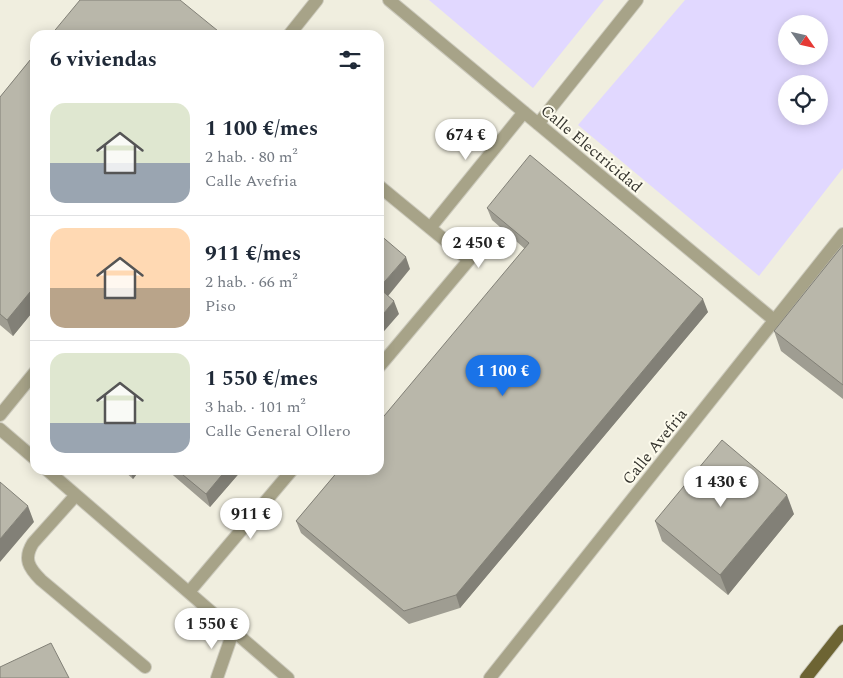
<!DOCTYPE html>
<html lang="es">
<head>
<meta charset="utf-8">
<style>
  body { margin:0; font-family:Spectral,serif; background:#f2f2f3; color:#1f2937; height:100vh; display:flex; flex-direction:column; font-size:19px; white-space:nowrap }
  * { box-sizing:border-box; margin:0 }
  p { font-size:16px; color:#747a83 }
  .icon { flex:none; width:28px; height:28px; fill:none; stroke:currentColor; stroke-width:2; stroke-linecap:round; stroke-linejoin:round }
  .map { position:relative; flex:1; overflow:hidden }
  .drawer { position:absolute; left:30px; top:30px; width:354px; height:445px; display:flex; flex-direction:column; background:#fff; border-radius:15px; box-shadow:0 2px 12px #0003 }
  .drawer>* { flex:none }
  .needle { width:32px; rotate:124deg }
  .buttons { position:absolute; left:778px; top:15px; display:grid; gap:10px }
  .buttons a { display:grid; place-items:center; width:50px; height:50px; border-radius:50%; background:#fff; box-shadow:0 2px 12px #0003; font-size:25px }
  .price { position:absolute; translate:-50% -42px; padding:0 11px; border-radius:18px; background:#fff; color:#222; font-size:16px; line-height:32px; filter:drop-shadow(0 1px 2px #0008) }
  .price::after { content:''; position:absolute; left:50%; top:30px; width:15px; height:11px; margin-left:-8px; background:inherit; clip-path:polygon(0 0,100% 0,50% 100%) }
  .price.current { background:#1a73e8; color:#fff }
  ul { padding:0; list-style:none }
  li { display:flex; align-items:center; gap:15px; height:125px; padding:0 20px }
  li+li { border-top:1px solid #e0e1e3 }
  li span { display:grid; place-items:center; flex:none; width:140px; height:100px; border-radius:15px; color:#555 }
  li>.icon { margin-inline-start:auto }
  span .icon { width:60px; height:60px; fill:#fffc; stroke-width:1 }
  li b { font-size:21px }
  h2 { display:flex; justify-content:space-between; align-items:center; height:60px; padding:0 20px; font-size:21px }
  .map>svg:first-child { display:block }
</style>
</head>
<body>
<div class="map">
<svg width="843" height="678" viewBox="0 0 843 678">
  <rect width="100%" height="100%" fill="#f0eedf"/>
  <path fill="#e1d8ff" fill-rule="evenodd" d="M429 0H604L533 88Z
    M685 0H843V168L759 276 578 125ZM786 24H819V56H786ZM786 84H819V116H786Z"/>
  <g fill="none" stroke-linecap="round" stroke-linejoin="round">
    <defs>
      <path id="street" d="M389 0 774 320
        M289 35 317 0
        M538 124 637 0
        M379 186 469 260 379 367
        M430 228 524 112
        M0 415 35 372
        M0 429 35 459
        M47 470 288 678
        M76 495 33 543C23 559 29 568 41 580L145 667
        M189 592 292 470
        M217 678 233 632
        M490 678 843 234"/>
      <path id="primary" d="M806 678 843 631"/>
    </defs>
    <use href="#street" stroke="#cbc9bc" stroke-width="14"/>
    <use href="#primary" stroke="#cbc9bc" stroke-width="14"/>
    <use href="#street" stroke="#a7a388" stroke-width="12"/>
    <use href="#primary" stroke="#6d6433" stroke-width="12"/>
  </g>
  <path fill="#9f9d92" d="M35 54V309L13 336 0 325V97Z
    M487 208 708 312 460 608 409 624 301 533 296 521 525 249 492 220Z
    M843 245V399L781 351 774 331Z
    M123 470H140L133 479Z
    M167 470H242L210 507Z
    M794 514 728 595 662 541 655 521Z"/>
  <path fill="#828077" d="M406 257 410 269 384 301 379 288Z
    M35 286V309L13 336 7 320Z
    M703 299 708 312 460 608 456 595Z
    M394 301 399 314 379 337V319Z
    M130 470H140L133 479Z
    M226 470H242L210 507 206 494Z
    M787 495 794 514 728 595 720 575Z
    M28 506 34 522 0 562V539Z"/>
  <path fill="#b9b7aa" stroke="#828077" d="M80 0H180L223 35H51Z
    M35 54V286L7 320 0 314V97Z
    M530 155 703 299 456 595 404 611 296 521 339 470H379V422L529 243 487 208Z
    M379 234 406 257 379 288 394 301 379 319Z
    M843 245V385L774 331Z
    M35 380V387L32 384Z
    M722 440 787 495 720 575 655 521Z
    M177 470H226L206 494Z
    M0 482 28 506 0 539Z
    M51 643 69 678H0V667Z"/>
  <g text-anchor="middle" stroke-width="4" stroke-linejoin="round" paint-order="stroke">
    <g font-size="16" fill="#35342e" stroke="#fdfbed">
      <text transform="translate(592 148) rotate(40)" y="6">Calle Electricidad</text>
      <text transform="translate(654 446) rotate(-51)" y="6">Calle Avefria</text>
    </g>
  </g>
</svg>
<div class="buttons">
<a><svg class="needle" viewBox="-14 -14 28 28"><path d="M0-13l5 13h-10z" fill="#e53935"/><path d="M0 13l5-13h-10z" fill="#747a83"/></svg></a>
<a><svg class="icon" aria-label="locate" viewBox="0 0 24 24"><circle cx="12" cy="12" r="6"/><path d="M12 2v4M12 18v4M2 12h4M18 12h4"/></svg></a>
</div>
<b class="price" style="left:466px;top:161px">674 €</b>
<b class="price" style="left:479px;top:269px">2 450 €</b>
<b class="price current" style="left:503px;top:397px">1 100 €</b>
<b class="price" style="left:721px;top:508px">1 430 €</b>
<b class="price" style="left:251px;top:540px">911 €</b>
<b class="price" style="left:212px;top:650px">1 550 €</b>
<section class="drawer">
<h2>6 viviendas<svg class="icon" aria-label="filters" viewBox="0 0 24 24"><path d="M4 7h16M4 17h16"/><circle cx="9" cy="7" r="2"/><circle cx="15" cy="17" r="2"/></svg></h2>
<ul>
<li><span style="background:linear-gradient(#dfe7d0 60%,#9aa5b1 0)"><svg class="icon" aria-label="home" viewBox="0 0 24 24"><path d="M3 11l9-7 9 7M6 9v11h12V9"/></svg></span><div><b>1 100 €/mes</b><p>2 hab. · 80 m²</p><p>Calle Avefria</p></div></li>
<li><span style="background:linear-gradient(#ffd9b3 60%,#b9a48a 0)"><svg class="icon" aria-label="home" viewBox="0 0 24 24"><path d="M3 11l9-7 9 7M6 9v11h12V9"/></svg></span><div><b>911 €/mes</b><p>2 hab. · 66 m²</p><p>Piso</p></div></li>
<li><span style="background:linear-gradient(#dfe7d0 70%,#9aa5b1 0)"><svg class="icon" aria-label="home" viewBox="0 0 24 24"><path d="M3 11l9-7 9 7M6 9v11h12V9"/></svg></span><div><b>1 550 €/mes</b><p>3 hab. · 101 m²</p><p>Calle General Ollero</p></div></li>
</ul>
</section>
</div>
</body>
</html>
